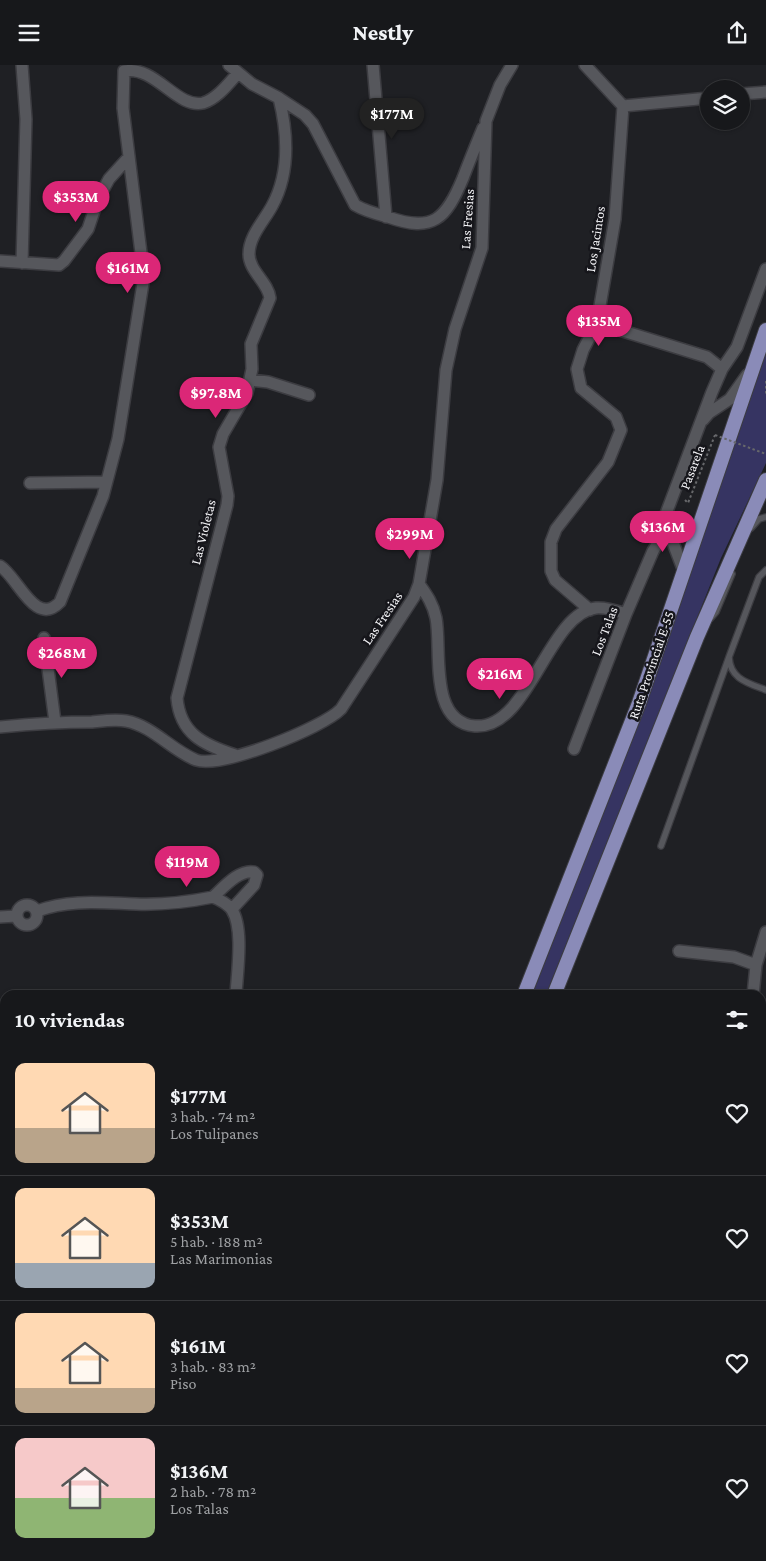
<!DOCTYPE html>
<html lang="es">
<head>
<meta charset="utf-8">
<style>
  body { margin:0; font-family:"Crimson Pro",serif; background:#242528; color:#f1f3f6; height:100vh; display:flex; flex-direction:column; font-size:19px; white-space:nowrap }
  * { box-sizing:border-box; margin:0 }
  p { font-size:16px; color:#9ea0a3 }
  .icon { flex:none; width:28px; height:28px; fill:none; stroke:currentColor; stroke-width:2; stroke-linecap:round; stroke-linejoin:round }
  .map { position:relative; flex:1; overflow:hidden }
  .panel { position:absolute; left:0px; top:925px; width:766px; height:571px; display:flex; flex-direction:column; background:#17181b; border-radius:15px 15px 0 0; box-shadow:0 1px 4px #0004,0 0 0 1px #36373a }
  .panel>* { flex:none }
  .buttons { position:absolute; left:700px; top:15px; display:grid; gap:10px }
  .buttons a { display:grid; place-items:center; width:50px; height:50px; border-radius:50%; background:#17181b; box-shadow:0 1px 4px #0004,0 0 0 1px #36373a; font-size:25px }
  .price { position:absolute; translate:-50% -42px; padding:0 11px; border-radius:18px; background:#db2777; color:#fff; font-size:16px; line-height:32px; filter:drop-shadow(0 1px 2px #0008) }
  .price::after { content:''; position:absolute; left:50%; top:30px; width:15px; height:11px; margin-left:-8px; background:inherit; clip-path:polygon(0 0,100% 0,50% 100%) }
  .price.current { background:#222; color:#fff }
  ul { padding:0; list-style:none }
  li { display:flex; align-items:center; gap:15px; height:125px; padding:0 15px }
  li+li { border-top:1px solid #36373a }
  li span { display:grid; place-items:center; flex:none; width:140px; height:100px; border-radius:10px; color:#555 }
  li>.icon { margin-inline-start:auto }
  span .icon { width:60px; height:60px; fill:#fffc; stroke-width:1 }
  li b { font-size:21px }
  h2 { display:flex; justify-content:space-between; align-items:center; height:60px; padding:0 15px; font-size:21px }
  header { display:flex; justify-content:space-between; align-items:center; height:65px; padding:0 15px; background:#17181b; font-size:22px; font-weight:800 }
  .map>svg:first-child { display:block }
</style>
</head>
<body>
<header><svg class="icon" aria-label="menu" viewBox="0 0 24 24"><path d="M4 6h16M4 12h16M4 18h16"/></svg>Nestly<svg class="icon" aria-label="share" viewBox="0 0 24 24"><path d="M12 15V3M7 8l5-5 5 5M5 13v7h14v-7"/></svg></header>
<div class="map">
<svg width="766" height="1496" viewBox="0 0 766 1496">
  <rect width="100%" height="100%" fill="#1f2024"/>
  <path fill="#363462" d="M766 285V398L721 493 546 930H530Z"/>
  <path fill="#44407a" d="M157 1491H320L318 1496H155Z"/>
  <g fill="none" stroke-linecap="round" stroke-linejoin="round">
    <defs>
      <path id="service" d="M751 463 759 454 766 452
        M766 505 759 512 729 592C730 614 748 618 766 625
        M710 554 716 547 732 509
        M661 781 729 592"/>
      <path id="minor" d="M22 0 26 54 22 198
        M229 0 252 19 279 33C288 69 290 108 272 141 264 156 249 171 249 189 249 206 268 217 270 233L251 279 252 304 247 328 223 369 219 382 228 431 227 440 177 633C180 669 204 680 235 690
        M373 0 386 152
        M585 0 623 41 615 154 597 258 583 285 577 304 581 323 616 352 621 365 608 397 556 464 551 477V506L555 515 590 545
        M741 29 766 27
        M279 33 305 50 313 59 355 140C365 146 377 149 388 152 433 168 446 154 463 113 469 97 476 80 483 63
        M623 41 709 33
        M0 196 59 200 64 196 88 164 98 134 109 114 129 92
        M597 258 707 292 722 304
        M251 315 268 317 309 330
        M703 355 709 348 730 334 747 310
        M30 418 106 417
        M0 501C18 512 35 563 60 537L103 431 118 374 144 212 123 43 124 6C155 0 177 44 203 38 217 34 229 18 238 8
        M683 504 664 454 712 327 722 304 737 282 766 204
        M419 519C427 530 433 539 436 553 442 584 428 657 475 661 529 665 548 548 596 543 606 542 617 546 626 549
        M44 573 55 657
        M0 662C31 659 61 657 92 657 102 656 115 654 126 656 153 661 171 685 196 695 220 704 323 663 341 644L414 532 419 519 437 415 446 305 455 264 482 183 486 56 500 20 512 0
        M574 684 626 549 653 486 667 463
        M213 832C223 823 239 804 254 807L257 810 254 820 232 844
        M17 850a10 10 0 1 1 20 0a10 10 0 1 1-20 0Z
        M37 846C70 834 102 838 136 839 162 840 188 837 213 832 219 834 229 840 232 845 244 863 237 909 236 930
        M0 852 16 851
        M679 886 734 892 756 900
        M753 930 756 900 766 867
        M761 974 766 973
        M0 1004 5 1003
        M761 1091H766
        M761 1356H766
        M0 1378 5 1380
        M0 1460 5 1457"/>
      <path id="primary" d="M524 930 639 638 766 265
        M554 930 697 572 766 415
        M347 1496 349 1491
        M380 1496 382 1491"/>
    </defs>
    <use href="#service" stroke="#3c3c41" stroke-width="8"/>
    <use href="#minor" stroke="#3c3c41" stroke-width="14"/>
    <use href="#primary" stroke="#3c3c41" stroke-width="16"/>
    <path stroke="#67686b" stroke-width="2" stroke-dasharray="2.5 2.5" stroke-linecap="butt" d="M766 316V330
      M685 435 688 438 715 370
      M0 1098 5 1097
      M126 1496 128 1491"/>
    <use href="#service" stroke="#56575c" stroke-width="5.5"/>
    <use href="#minor" stroke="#56575c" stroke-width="11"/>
    <use href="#primary" stroke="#8a8bb8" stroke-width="14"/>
    <path stroke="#67686b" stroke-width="2" stroke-dasharray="2.5 2.5" stroke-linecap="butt" d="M715 370 766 389"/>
  </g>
  <g text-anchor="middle" stroke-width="5" stroke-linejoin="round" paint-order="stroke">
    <g font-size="14" fill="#f3f3f6" stroke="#16161b">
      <text transform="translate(467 154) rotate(-86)" y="5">Las Fresias</text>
      <text transform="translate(595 174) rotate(-81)" y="5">Los Jacintos</text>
      <text transform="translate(692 402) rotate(-69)" y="5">Pasarela</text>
      <text transform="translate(203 467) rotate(-76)" y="5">Las Violetas</text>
      <text transform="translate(382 553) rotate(-56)" y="5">Las Fresias</text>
      <text transform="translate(604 566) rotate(-69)" y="5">Los Talas</text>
      <text transform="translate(651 600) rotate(-71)" y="5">Ruta Provincial E-55</text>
    </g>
  </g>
</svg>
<div class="buttons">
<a><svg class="icon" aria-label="layers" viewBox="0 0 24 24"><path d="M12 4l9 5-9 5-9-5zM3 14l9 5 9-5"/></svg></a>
</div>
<b class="price current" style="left:392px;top:75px">$177M</b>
<b class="price" style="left:76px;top:158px">$353M</b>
<b class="price" style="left:128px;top:229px">$161M</b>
<b class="price" style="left:599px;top:282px">$135M</b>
<b class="price" style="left:216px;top:354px">$97.8M</b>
<b class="price" style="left:663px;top:488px">$136M</b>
<b class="price" style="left:410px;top:495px">$299M</b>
<b class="price" style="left:62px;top:614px">$268M</b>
<b class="price" style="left:500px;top:635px">$216M</b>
<b class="price" style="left:187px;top:823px">$119M</b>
<section class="panel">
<h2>10 viviendas<svg class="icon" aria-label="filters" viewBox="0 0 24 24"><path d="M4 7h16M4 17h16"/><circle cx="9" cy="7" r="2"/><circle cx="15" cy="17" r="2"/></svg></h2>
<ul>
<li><span style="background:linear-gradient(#ffd9b3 65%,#b9a48a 0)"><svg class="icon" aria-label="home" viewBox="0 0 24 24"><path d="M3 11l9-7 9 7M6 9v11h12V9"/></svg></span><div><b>$177M</b><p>3 hab. · 74 m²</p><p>Los Tulipanes</p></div><svg class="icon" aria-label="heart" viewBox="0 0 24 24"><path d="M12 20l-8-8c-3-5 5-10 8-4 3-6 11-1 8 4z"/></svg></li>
<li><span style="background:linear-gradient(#ffd9b3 75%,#9aa5b1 0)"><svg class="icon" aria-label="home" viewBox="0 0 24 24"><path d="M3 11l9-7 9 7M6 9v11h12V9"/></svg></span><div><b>$353M</b><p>5 hab. · 188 m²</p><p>Las Marimonias</p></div><svg class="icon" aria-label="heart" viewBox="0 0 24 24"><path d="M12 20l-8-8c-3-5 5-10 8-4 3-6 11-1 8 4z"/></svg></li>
<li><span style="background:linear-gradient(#ffd9b3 75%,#b9a48a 0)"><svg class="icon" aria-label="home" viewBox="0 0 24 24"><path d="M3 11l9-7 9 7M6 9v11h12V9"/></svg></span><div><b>$161M</b><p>3 hab. · 83 m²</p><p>Piso</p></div><svg class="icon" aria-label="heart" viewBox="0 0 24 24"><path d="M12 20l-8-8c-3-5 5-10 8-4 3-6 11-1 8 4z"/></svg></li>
<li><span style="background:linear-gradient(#f6c9c9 60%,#8fb573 0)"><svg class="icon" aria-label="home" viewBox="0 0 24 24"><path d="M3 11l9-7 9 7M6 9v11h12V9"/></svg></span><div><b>$136M</b><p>2 hab. · 78 m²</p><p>Los Talas</p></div><svg class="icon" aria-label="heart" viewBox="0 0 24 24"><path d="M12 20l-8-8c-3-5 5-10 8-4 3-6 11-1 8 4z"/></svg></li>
</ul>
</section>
</div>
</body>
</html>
